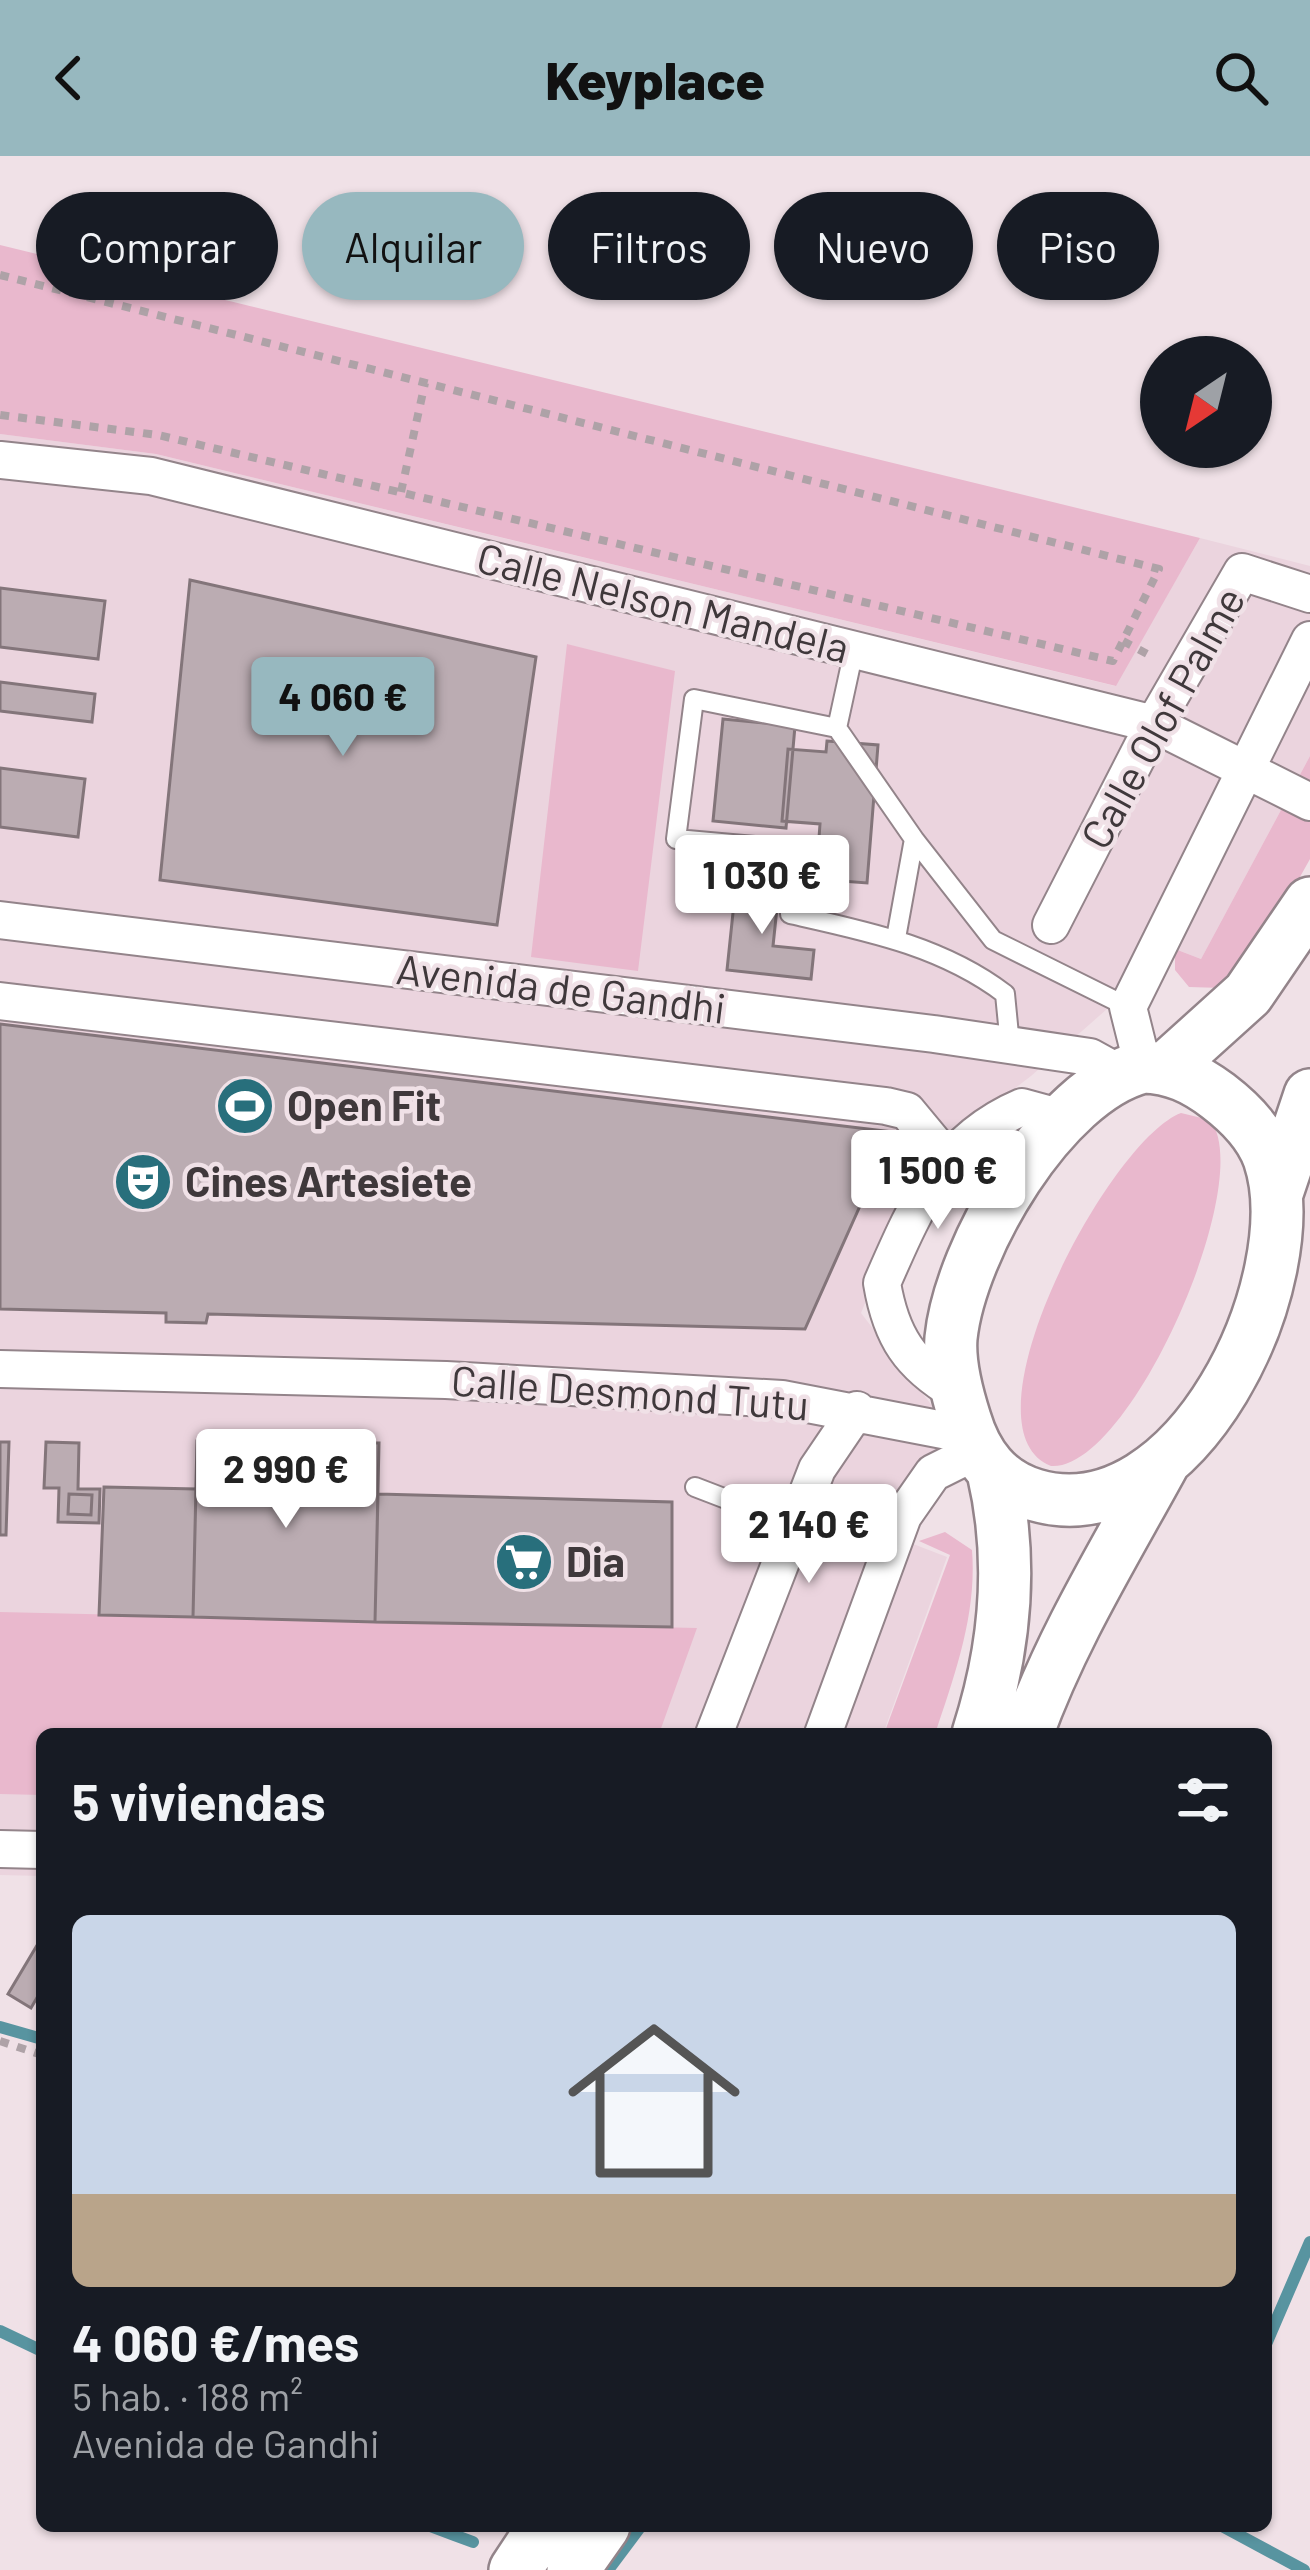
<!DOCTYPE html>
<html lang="es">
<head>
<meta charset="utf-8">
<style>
  body { margin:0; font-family:Barlow,sans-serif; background:#242831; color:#f1f3f6; height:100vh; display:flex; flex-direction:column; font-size:45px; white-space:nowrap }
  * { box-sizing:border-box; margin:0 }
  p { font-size:39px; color:#9ea1a6 }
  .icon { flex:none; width:66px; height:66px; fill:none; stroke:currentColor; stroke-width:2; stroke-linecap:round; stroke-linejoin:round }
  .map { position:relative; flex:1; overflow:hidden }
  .details { position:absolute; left:36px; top:1572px; width:1236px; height:804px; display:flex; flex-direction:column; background:#171b24; border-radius:18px; box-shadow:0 3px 9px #0004 }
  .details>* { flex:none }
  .banner { position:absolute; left:36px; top:36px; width:1239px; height:108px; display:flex; gap:24px }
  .needle { width:78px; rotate:215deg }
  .controls { position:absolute; left:1140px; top:180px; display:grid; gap:24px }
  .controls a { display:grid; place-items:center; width:132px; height:132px; border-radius:50%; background:#171b24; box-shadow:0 3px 9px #0004; font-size:60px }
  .price { position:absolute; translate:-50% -102px; padding:0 27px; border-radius:12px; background:#fff; color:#222; font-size:39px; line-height:78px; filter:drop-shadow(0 3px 6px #0008) }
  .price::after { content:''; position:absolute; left:50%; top:72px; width:36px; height:27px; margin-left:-18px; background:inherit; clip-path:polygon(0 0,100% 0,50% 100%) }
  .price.on { background:#97b8bf; color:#111 }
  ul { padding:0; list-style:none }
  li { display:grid; align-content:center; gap:24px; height:636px; padding:0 36px }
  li+li { border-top:3px solid #363941 }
  li span { display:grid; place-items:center; height:372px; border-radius:18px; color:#555 }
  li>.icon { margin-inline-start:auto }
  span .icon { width:216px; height:216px; fill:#fffc; stroke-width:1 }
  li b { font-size:51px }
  h2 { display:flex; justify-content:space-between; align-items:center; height:144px; padding:0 36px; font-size:51px }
  .tag { padding:0 42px; border-radius:54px; background:#171b24; box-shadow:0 3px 9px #0004; font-size:42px; line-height:108px }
  .tag.on { background:#97b8bf; color:#111 }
  header { display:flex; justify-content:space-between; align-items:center; height:156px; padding:0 36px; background:#97b8bf; color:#111; font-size:54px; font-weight:800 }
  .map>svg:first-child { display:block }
</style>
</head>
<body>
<header><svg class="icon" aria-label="back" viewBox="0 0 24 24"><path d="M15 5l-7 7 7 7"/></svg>Keyplace<svg class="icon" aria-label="search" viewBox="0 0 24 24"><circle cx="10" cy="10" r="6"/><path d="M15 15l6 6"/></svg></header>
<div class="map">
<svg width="1310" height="2414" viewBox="0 0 1310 2414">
  <rect width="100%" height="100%" fill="#f0e1e7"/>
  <path fill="#ebd4de" d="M0 278 156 298 1115 530 1200 382 1310 410V600L1201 803 1175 793 1031 920 925 1001 861 1157 956 1281 908 1386 947 1401 883 1578H42V1720L0 1719Z"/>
  <path fill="#e9b8cd" d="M0 89 1200 382 1116 530 156 298 0 278Z
    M567 488 675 515 638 815 531 801Z
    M1310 600V703L1268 778 1222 832 1189 831 1175 814V793L1201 803Z
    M1181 957 1210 964C1258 1023 1130 1316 1051 1310 956 1272 1109 984 1181 957Z
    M945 1376 972 1394C977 1458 955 1518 935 1578H884L950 1399 919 1385Z
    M0 1456 697 1472 659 1578H42V1639L0 1638Z"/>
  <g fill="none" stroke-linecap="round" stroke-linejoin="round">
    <path stroke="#5894a0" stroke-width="12" d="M0 1871 42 1883
      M0 2175 42 2195
      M1266 2188 1310 2086
      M430 2370 473 2386
      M1222 2370 1304 2414
      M608 2414 641 2370"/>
  </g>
  <path fill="#bbacb2" stroke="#83757a" stroke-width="3" d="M190 424 536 501 497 769 160 724Z
    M0 432 105 445 98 503 0 491Z
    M0 526 95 538 92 566 0 555Z
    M723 563 795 570 786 672 713 665Z
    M827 585 878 589 867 727 816 723 820 668 782 665 788 593 826 596Z
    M0 612 85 623 78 681 0 671Z
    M736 728 779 733 773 790 814 794 811 823 727 814Z
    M0 868 893 976 805 1173 208 1158 206 1167 166 1166V1157L0 1153Z
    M197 1285 379 1287 375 1466 193 1461Z
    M0 1286H9L6 1379H0Z
    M46 1286 79 1287 78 1333H100L99 1367 58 1366 59 1332H44Z
    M104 1331 196 1333 193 1461 99 1459Z
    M69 1338 92 1339 91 1359 68 1358Z
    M378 1338 672 1346V1471L375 1466Z
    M42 1781V1833L31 1852 8 1838Z"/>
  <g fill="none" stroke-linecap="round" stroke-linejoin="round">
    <defs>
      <path id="lane" d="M837 572 854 494
        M914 683 993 784 1128 851
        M896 782 914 683 837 572 694 543 676 683 799 694 790 758C866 775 942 790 1005 838L1010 889
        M695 1331 794 1369"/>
      <path id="street" d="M0 304 151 320 1154 568 1310 646
        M0 764 934 878 1090 901 1119 917
        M1051 769 1154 568 1242 416 1310 438
        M0 845 886 950 907 955 946 1002
        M1143 911 1128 851 1310 484
        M0 1213 446 1224 782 1243 969 1279
        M956 1236C910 1209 891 1181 882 1127 915 1052 942 985 1022 951L1066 963
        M714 1578 817 1313 857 1254
        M823 1578 903 1360 933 1317 977 1295
        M0 1693 42 1694"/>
      <path id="secondary" d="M1143 911C1173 912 1194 922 1218 940 1239 956 1260 977 1269 1002 1310 1124 1185 1383 1035 1339 997 1328 976 1300 965 1263 957 1238 949 1208 951 1182 960 1093 1052 934 1143 911Z
        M1166 912 1248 838 1310 747
        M1277 1037 1310 939
        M978 1578C1006 1491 1014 1405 993 1316
        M1027 1578C1062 1481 1115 1396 1164 1306
        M515 2414 544 2370
        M573 2414 604 2370"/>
    </defs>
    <use href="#lane" stroke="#93848a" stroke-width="22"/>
    <use href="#street" stroke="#93848a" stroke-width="40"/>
    <use href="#secondary" stroke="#93848a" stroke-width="56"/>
    <path stroke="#aea2a7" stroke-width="8" stroke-dasharray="9 9" stroke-linecap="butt" d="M0 119 1159 413 1113 505 158 279 0 259
      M401 336 425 227
      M1123 485 1153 501
      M0 1885 42 1899"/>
    <use href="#lane" stroke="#fff" stroke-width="18"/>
    <use href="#street" stroke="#fff" stroke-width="36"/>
    <use href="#secondary" stroke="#fff" stroke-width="51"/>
  </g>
  <defs>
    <symbol id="stadium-disc" viewBox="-11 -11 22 22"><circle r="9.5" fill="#286f7c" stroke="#f0e1e7"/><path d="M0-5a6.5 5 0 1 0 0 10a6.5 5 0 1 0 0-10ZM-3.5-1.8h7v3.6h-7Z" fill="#fff"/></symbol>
    <symbol id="theatre-disc" viewBox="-11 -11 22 22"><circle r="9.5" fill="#286f7c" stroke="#f0e1e7"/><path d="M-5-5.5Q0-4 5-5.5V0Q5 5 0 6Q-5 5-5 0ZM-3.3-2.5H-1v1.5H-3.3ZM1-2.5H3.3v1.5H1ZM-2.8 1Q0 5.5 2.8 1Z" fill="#fff"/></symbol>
    <symbol id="supermarket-disc" viewBox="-11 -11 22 22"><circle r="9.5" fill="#286f7c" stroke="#f0e1e7"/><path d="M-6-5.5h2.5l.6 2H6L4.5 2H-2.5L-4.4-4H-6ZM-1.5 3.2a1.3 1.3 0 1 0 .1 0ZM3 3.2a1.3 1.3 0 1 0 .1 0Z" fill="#fff"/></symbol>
  </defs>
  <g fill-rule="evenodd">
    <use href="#stadium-disc" x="212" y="917" width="66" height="66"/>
    <use href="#theatre-disc" x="110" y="993" width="66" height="66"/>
    <use href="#supermarket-disc" x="491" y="1373" width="66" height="66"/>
  </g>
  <g text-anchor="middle" stroke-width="9" stroke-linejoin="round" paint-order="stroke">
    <g font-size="42" fill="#3f383b" stroke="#f0e1e7">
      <text transform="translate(663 447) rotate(14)" y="15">Calle Nelson Mandela</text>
      <text transform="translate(1163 562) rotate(-61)" y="15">Calle Olof Palme</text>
      <text transform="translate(561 833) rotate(7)" y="15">Avenida de Gandhi</text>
      <text transform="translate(630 1237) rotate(4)" y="15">Calle Desmond Tutu</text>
    </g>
    <g font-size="42" font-weight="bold" fill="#3f383b" stroke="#f0e1e7" text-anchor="start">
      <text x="287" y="965">Open Fit</text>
      <text x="185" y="1041">Cines Artesiete</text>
      <text x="566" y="1421">Dia</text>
    </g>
  </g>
</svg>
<div class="controls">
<a><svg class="needle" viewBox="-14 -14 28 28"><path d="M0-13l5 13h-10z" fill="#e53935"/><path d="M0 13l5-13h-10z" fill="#9ea1a6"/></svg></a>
</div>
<b class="price on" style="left:343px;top:603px">4 060 €</b>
<b class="price" style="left:762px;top:781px">1 030 €</b>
<b class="price" style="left:938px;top:1076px">1 500 €</b>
<b class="price" style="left:286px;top:1375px">2 990 €</b>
<b class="price" style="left:809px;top:1430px">2 140 €</b>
<div class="banner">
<a class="tag">Comprar</a>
<a class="tag on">Alquilar</a>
<a class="tag">Filtros</a>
<a class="tag">Nuevo</a>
<a class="tag">Piso</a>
</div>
<section class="details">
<h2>5 viviendas<svg class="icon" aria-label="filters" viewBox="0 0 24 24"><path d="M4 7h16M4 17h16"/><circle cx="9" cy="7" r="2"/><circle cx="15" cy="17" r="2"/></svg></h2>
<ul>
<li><span style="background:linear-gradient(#c9d6e8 75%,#b9a48a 0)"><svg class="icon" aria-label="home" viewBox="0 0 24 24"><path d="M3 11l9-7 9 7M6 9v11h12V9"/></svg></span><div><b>4 060 €/mes</b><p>5 hab. · 188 m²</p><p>Avenida de Gandhi</p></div></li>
</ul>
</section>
</div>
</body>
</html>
